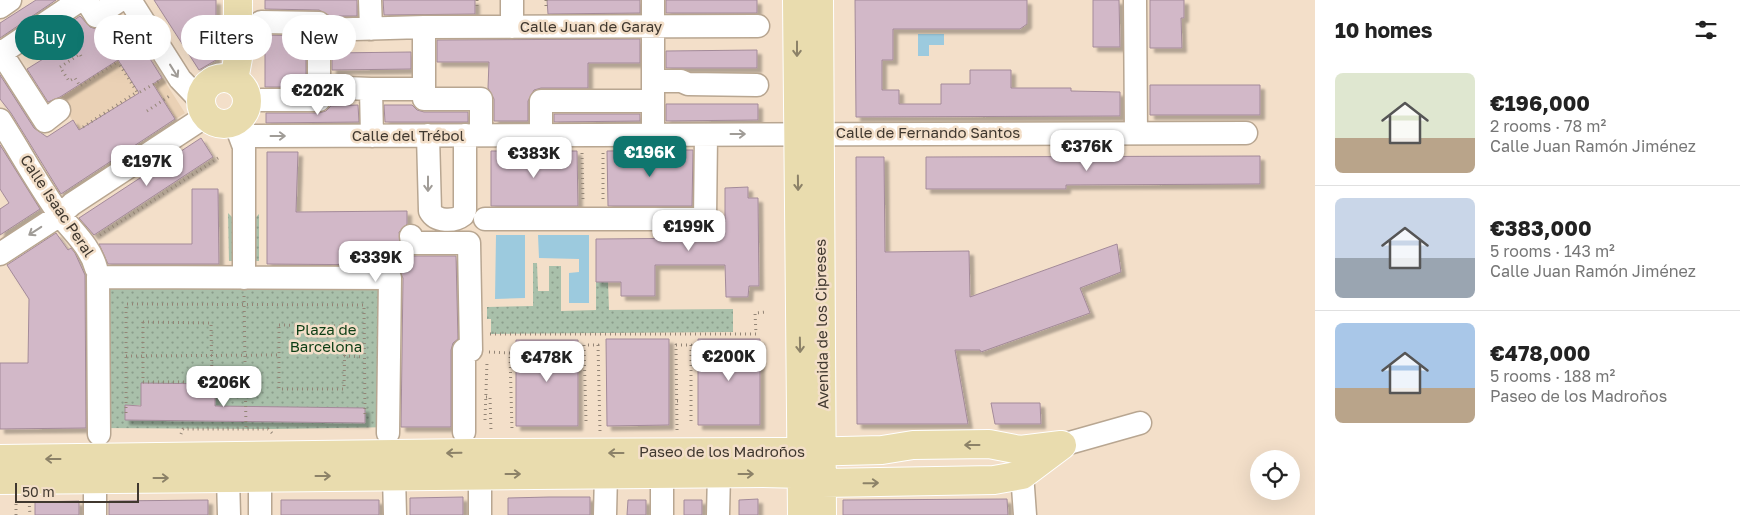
<!DOCTYPE html>
<html lang="en">
<head>
<meta charset="utf-8">
<style>
  body { margin:0; font-family:"Golos Text",sans-serif; background:#f2f2f2; color:#222; height:100vh; display:flex; flex-direction:column; font-size:19px; white-space:nowrap }
  * { box-sizing:border-box; margin:0 }
  p { font-size:16px; color:#767676 }
  .icon { flex:none; width:28px; height:28px; fill:none; stroke:currentColor; stroke-width:2; stroke-linecap:round; stroke-linejoin:round }
  .map { position:relative; flex:1; overflow:hidden }
  .panel { display:flex; flex-direction:column; background:#fff; width:425px }
  .panel>* { flex:none }
  .top-card { position:absolute; left:15px; top:15px; width:475px; height:45px; display:flex; gap:10px }
  .tools { position:absolute; left:1250px; top:450px; display:grid; gap:10px }
  .tools a { display:grid; place-items:center; width:50px; height:50px; border-radius:50%; background:#fff; box-shadow:0 5px 20px #0002; font-size:25px }
  .scale { position:absolute; left:15px; bottom:12px; width:124px; box-sizing:border-box; padding-left:5px; border:2px solid #40382f; border-top:0; font-size:14px; line-height:18px; white-space:nowrap; color:#40382f; -webkit-text-stroke:4px #f3dfc9; paint-order:stroke }
  .price { position:absolute; translate:-50% -42px; padding:0 11px; border-radius:10px; background:#fff; color:#222; font-size:16px; line-height:32px; filter:drop-shadow(0 1px 2px #0008) }
  .price::after { content:''; position:absolute; left:50%; top:30px; width:15px; height:11px; margin-left:-8px; background:inherit; clip-path:polygon(0 0,100% 0,50% 100%) }
  .price.on { background:#0f766e; color:#fff }
  ul { padding:0; list-style:none }
  li { display:flex; align-items:center; gap:15px; height:125px; padding:0 20px }
  li+li { border-top:1px solid #e0e0e0 }
  li span { display:grid; place-items:center; flex:none; width:140px; height:100px; border-radius:8px; color:#555 }
  li>.icon { margin-inline-start:auto }
  span .icon { width:60px; height:60px; fill:#fffc; stroke-width:1 }
  li b { font-size:21px }
  h2 { display:flex; justify-content:space-between; align-items:center; height:60px; padding:0 20px; font-size:21px }
  .tag { padding:0 18px; border-radius:22px; background:#fff; box-shadow:0 5px 20px #0002; font-size:18px; line-height:45px }
  .tag.on { background:#0f766e; color:#fff }
  main { display:flex; flex:1; min-height:0 }
  .map>svg:first-child { display:block }
</style>
</head>
<body>
<main>
<div class="map">
<svg width="1315" height="515" viewBox="0 0 1315 515">
  <defs>
    <pattern id="grass-dots" width="8" height="8" patternUnits="userSpaceOnUse" patternTransform="scale(1.25)"><rect width="8" height="8" fill="#a9c0aa"/><path d="M2 2h.1M6 6h.1" fill="none" stroke="#8b9d8b" stroke-width="1.8" stroke-linecap="round"/></pattern>
    <filter id="shadow"><feDropShadow dx="4.5" dy="4.5" stdDeviation="1" flood-color="#0004"/></filter>
  </defs>
  <rect width="100%" height="100%" fill="#f3dfc9"/>
  <path fill="#ead1b5" d="M119 10 185 113 102 166 58 98 62 96 39 61Z"/>
  <path fill="url(#grass-dots)" fill-rule="evenodd" d="M228 213 238 223 239 261H229Z
    M259 214V261H250L249 224Z
    M533 263H537L538 291H549V266H561V311L596 310V282H608L609 310 733 309V332L491 334V319H487V307L533 306Z
    M396 269 397 427 273 429 99 428 110 271ZM125 405 358 408 125 420Z"/>
  <path fill="#9ccade" d="M918 34H944V45H929V56H918Z
    M496 235H525V298L495 299Z
    M538 235H589V303H569V273L579 272V259L539 258Z"/>
  <path fill="#d2b8c8" stroke="#a38a99" filter="url(#shadow)" d="M36 0H56L0 38V23Z
    M154 0H216V60L199 70Z
    M265 0H357V16H330L319 10 265 9Z
    M383 0H475V14L384 15Z
    M547 0H640V13L548 14Z
    M666 0H757V13H666Z
    M855 0H1027V24L1020 29H893V60H882V90H899V104H941V84H970V70H1011V88H1071V91L1120 92V116L856 117Z
    M1093 0H1119L1120 47H1093Z
    M1150 0H1184V18H1181L1182 48H1150Z
    M80 16 90 27 96 29 116 19 131 42 137 38 162 78 153 84 175 119 61 194 11 113 0 99V75L34 128 47 137 73 120 79 130 139 93 118 60 60 97 48 102 27 69 56 51 48 38Z
    M265 35 306 36V87H265Z
    M640 39V63H588V88H541L534 90 528 101V121H494V99L488 88 489 62H437V40Z
    M757 50V68H666V51Z
    M411 52V69L332 70V53Z
    M1150 85H1260V115H1150Z
    M666 104H758V120L666 121Z
    M358 105 359 122 266 123V113H319L326 111 331 106Z
    M384 105H412L417 110 424 112H468V122H385Z
    M554 114H640V121L554 122Z
    M201 138 213 157 94 235 79 218Z
    M0 145 40 209 0 235V209L9 203 0 189Z
    M678 150H693L692 206H608L607 151Z
    M491 151H577L578 206H491Z
    M267 152H298L296 212 407 211V224L399 232 402 251 412 256H456L458 339 453 343 451 350V427H401L403 278 397 267 390 265 267 264Z
    M1260 156V184L1066 185V189H926V157Z
    M856 157H884L885 252 969 251 970 297 1117 244 1121 272 1080 288 1090 313 981 352 980 350H955L968 424H857Z
    M748 187V198H758L759 286H749L748 297H726L725 265H655V296H621V282H596V239L713 238V229L718 221 725 222V188Z
    M192 189H218L219 264H108L99 244H192Z
    M56 233 68 250 71 248 75 253 85 275 86 428 0 429V363H28L29 299 7 265Z
    M606 339H669V425L607 426Z
    M698 339H760V425H698Z
    M516 340H578V426H516Z
    M141 383 215 384V406L365 408V423L125 420V405L141 406Z
    M991 403H1040L1041 424H995Z
    M463 497V515H410V498Z
    M549 497H590V515H508V498Z
    M758 499V515H739V500Z
    M1007 499 1008 515H843V500Z
    M208 500V515H109V501Z
    M281 500H379V515H281Z
    M628 500H646V515H627Z
    M684 500H702V515H684Z
    M79 501V515H35V502Z"/>
  <g fill="none" stroke-linecap="round" stroke-linejoin="round">
    <defs>
      <path id="minor" d="M86 0 96 16 120 0
        M130 0 180 79 201 101
        M370 0 371 29
        M1135 0 1136 133
        M0 7 10 0
        M512 27V0
        M319 30 424 27 758 26
        M0 51 45 121 59 110
        M1 53 80 0
        M653 81H681L688 84 757 85
        M319 87 371 89 372 136
        M371 89H424V99H481V125
        M424 89V27
        M261 100H319V23L261 22
        M0 120C20 151 38 185 60 215 73 232 90 246 96 268
        M236 122 240 129 251 136 1246 133
        M235 123 244 147V278
        M541 124V101H645
        M428 135 430 211C436 222 454 222 463 215L465 210V135
        M653 135V0
        M485 219H705L706 135
        M411 236 412 243H469L471 350H464V432
        M0 254 60 215 72 204 206 116
        M99 434 98 277 390 278 388 433
        M1062 445 1140 423
        M1021 459 1025 515
        M390 462 394 476 395 515
        M252 463 260 477V515
        M662 474V515
        M228 477 229 515
        M95 515V469L98 463
        M480 515V474
        M605 515 606 474
        M718 515 719 474"/>
      <path id="major" d="M797 0 802 515
        M819 0 822 515
        M201 101a23 23 0 1 1 46 0a23 23 0 1 1-46 0Z
        M234 80 238 58V0
        M0 459 474 453 802 452 882 450 913 445 989 444 1020 450 1061 445
        M0 480 763 473 803 474 822 483 994 480 1022 475 1062 445"/>
    </defs>
    <use href="#minor" stroke="#b8a691" stroke-width="25"/>
    <use href="#major" stroke="#fff" stroke-width="30"/>
    <path stroke="#938576" stroke-width="3" stroke-dasharray="1 4" stroke-linecap="butt" d="M477 0V8
      M546 0V9
      M81 56 80 54 60 67 69 81 75 78 80 86 119 61
      M140 92 161 80
      M147 111 171 95
      M83 127 137 92 118 62
      M582 153 583 202
      M603 153V202
      M100 235 218 158
      M244 296 246 429
      M143 322 211 323 212 382H143Z
      M279 325 345 326 344 389H279Z
      M490 334H756L755 313 766 312
      M489 352 510 353 512 431
      M126 356 279 355
      M344 356 364 357
      M486 397H490L491 431
      M677 401H682
      M126 413V304L364 305 365 415
      M485 420 487 362
      M586 421 584 345H598L600 431
      M677 430 676 345H691V422
      M181 434 183 429H268L273 434
      M29 501 30 515
      M16 515V501"/>
    <use href="#minor" stroke="#fff" stroke-width="22"/>
    <use href="#major" stroke="#e9dcae" stroke-width="28"/>
  </g>
  <defs><path id="oneway-shaft" d="M-6 0H5M1.5-3L5.5 0L1.5 3" fill="none" stroke-width="1.6" stroke-linecap="round" stroke-linejoin="round" transform="scale(1.25)"/></defs>
  <g stroke="#8c8268">
    <use href="#oneway-shaft" transform="translate(797 49) rotate(90)"/>
    <use href="#oneway-shaft" transform="translate(798 183) rotate(89)"/>
    <use href="#oneway-shaft" transform="translate(800 345) rotate(89)"/>
    <use href="#oneway-shaft" transform="translate(972 445) rotate(180)"/>
    <use href="#oneway-shaft" transform="translate(454 453) rotate(179)"/>
    <use href="#oneway-shaft" transform="translate(616 453) rotate(180)"/>
    <use href="#oneway-shaft" transform="translate(53 459) rotate(180)"/>
    <use href="#oneway-shaft" transform="translate(513 474)"/>
    <use href="#oneway-shaft" transform="translate(746 474)"/>
    <use href="#oneway-shaft" transform="translate(323 476)"/>
    <use href="#oneway-shaft" transform="translate(161 478)"/>
    <use href="#oneway-shaft" transform="translate(871 483) rotate(-1)"/>
  </g>
  <g stroke="#a09c97">
    <use href="#oneway-shaft" transform="translate(174 71) rotate(58)"/>
    <use href="#oneway-shaft" transform="translate(738 134)"/>
    <use href="#oneway-shaft" transform="translate(278 136)"/>
    <use href="#oneway-shaft" transform="translate(428 184) rotate(90)"/>
    <use href="#oneway-shaft" transform="translate(35 231) rotate(147)"/>
  </g>
  <g text-anchor="middle" stroke-width="5" stroke-linejoin="round" paint-order="stroke">
    <g font-size="15" fill="#40382f" stroke="#f3dfc9">
      <text x="591" y="32">Calle Juan de Garay</text>
      <text x="928" y="138">Calle de Fernando Santos</text>
      <text x="408" y="141">Calle del Trébol</text>
      <text transform="translate(57 206) rotate(56)" y="5">Calle Isaac Peral</text>
      <text transform="translate(822 324) rotate(-91)" y="5">Avenida de los Cipreses</text>
      <text x="722" y="457">Paseo de los Madroños</text>
    </g>
    <g font-size="15" fill="#0d3e15" stroke="#f3dfc9">
      <text x="326" y="335">Plaza de<tspan x="326" dy="17">Barcelona</tspan></text>
    </g>
  </g>
</svg>
<div class="tools">
<a><svg class="icon" aria-label="locate" viewBox="0 0 24 24"><circle cx="12" cy="12" r="6"/><path d="M12 2v4M12 18v4M2 12h4M18 12h4"/></svg></a>
</div>
<div class="scale">50 m</div>
<b class="price" style="left:318px;top:116px">€202K</b>
<b class="price" style="left:1087px;top:172px">€376K</b>
<b class="price on" style="left:650px;top:178px">€196K</b>
<b class="price" style="left:534px;top:179px">€383K</b>
<b class="price" style="left:147px;top:187px">€197K</b>
<b class="price" style="left:689px;top:252px">€199K</b>
<b class="price" style="left:376px;top:283px">€339K</b>
<b class="price" style="left:729px;top:382px">€200K</b>
<b class="price" style="left:547px;top:383px">€478K</b>
<b class="price" style="left:224px;top:408px">€206K</b>
<div class="top-card">
<a class="tag on">Buy</a>
<a class="tag">Rent</a>
<a class="tag">Filters</a>
<a class="tag">New</a>
</div>
</div>
<section class="panel">
<h2>10 homes<svg class="icon" aria-label="filters" viewBox="0 0 24 24"><path d="M4 7h16M4 17h16"/><circle cx="9" cy="7" r="2"/><circle cx="15" cy="17" r="2"/></svg></h2>
<ul>
<li><span style="background:linear-gradient(#dfe7d0 65%,#b9a48a 0)"><svg class="icon" aria-label="home" viewBox="0 0 24 24"><path d="M3 11l9-7 9 7M6 9v11h12V9"/></svg></span><div><b>€196,000</b><p>2 rooms · 78 m²</p><p>Calle Juan Ramón Jiménez</p></div></li>
<li><span style="background:linear-gradient(#c9d6e8 60%,#9aa5b1 0)"><svg class="icon" aria-label="home" viewBox="0 0 24 24"><path d="M3 11l9-7 9 7M6 9v11h12V9"/></svg></span><div><b>€383,000</b><p>5 rooms · 143 m²</p><p>Calle Juan Ramón Jiménez</p></div></li>
<li><span style="background:linear-gradient(#a9c7e8 65%,#b9a48a 0)"><svg class="icon" aria-label="home" viewBox="0 0 24 24"><path d="M3 11l9-7 9 7M6 9v11h12V9"/></svg></span><div><b>€478,000</b><p>5 rooms · 188 m²</p><p>Paseo de los Madroños</p></div></li>
</ul>
</section>
</main>
</body>
</html>
